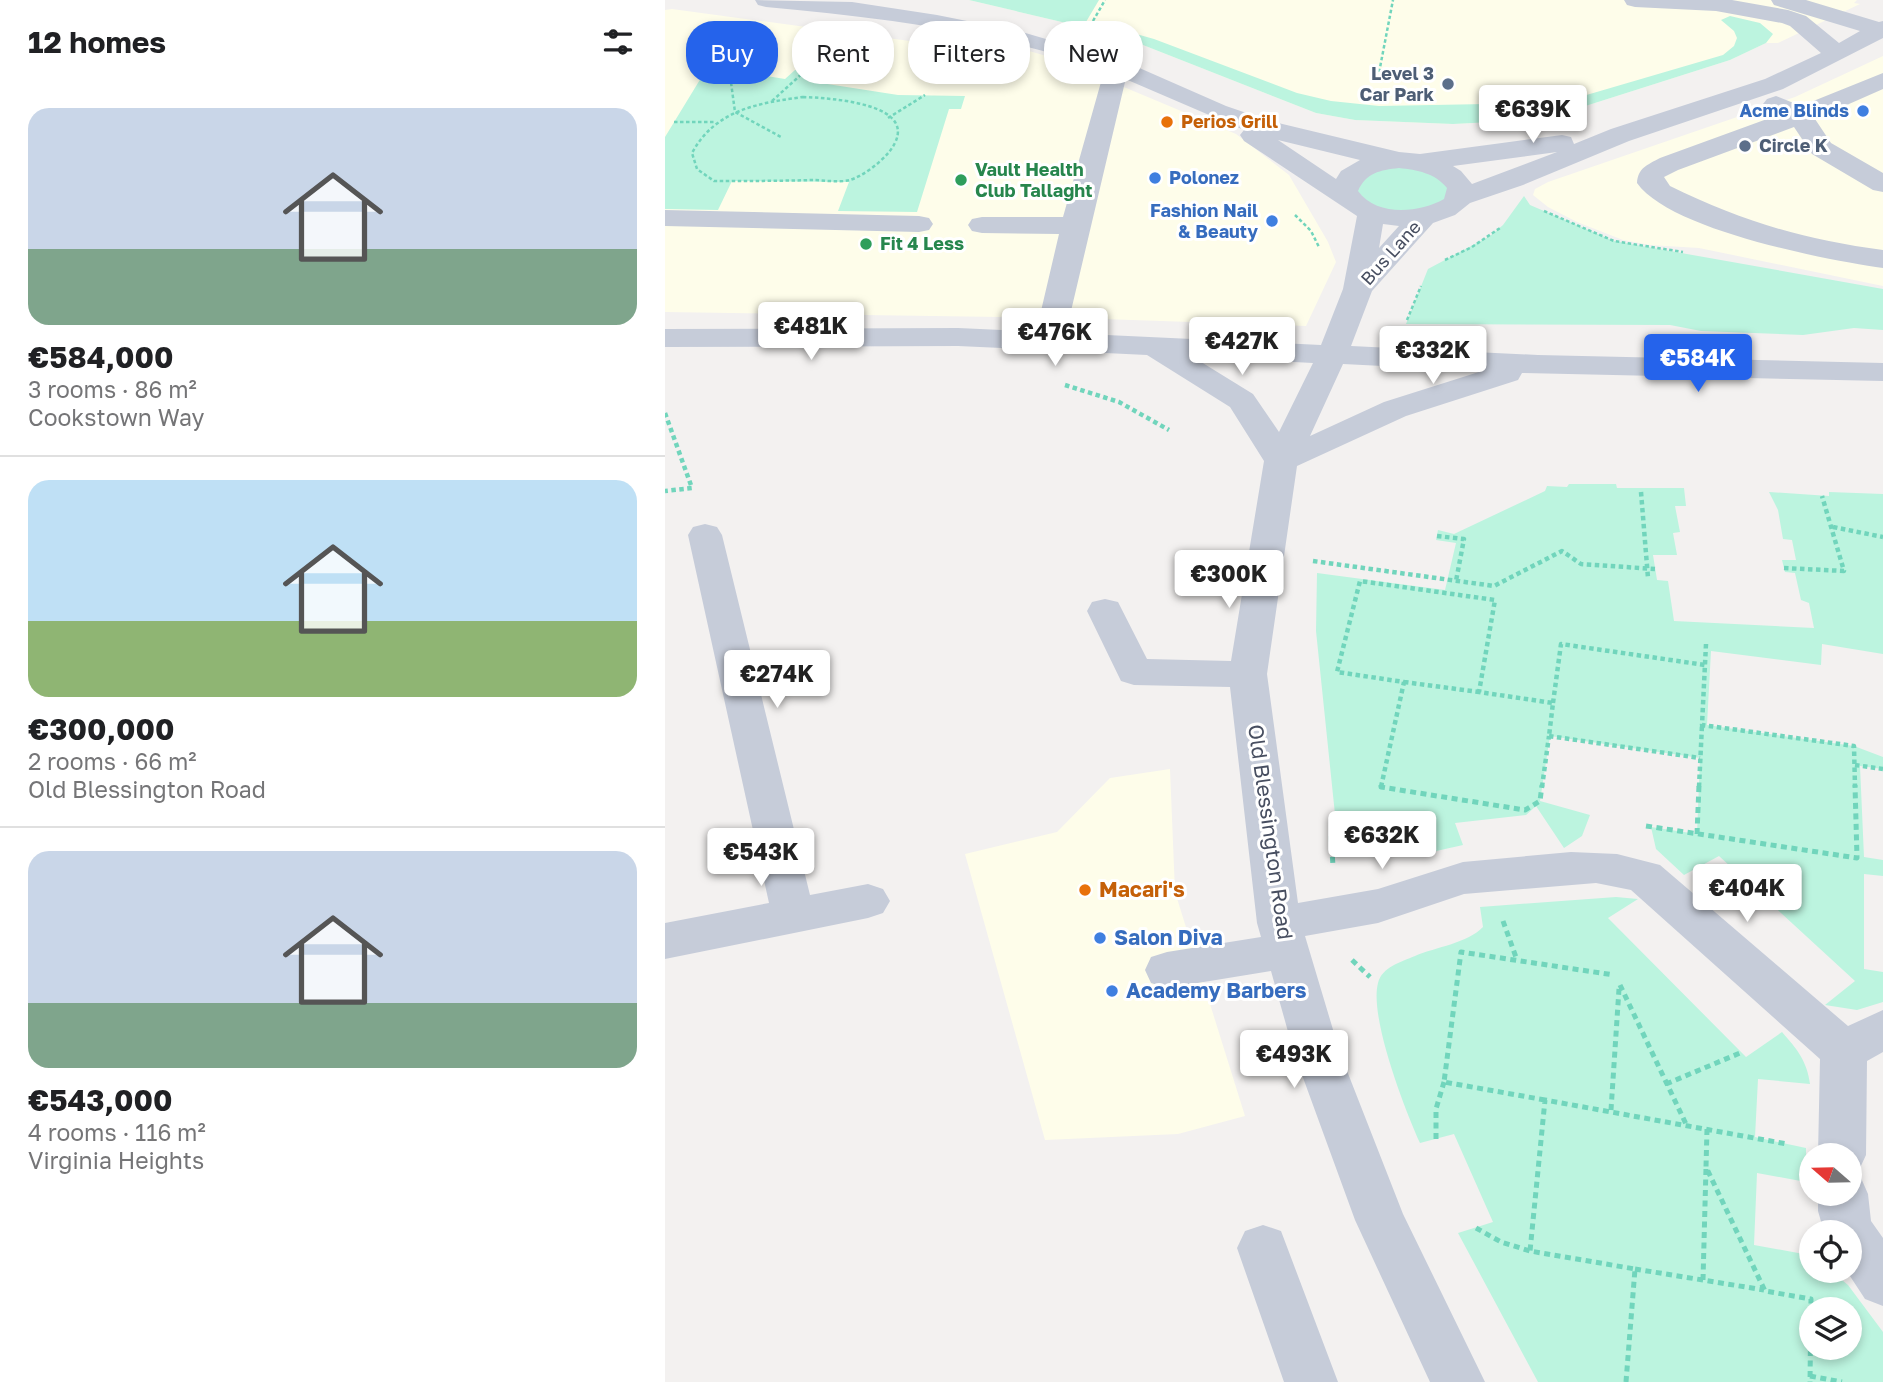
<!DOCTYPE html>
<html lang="en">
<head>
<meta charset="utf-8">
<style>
  body { margin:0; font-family:"Golos Text",sans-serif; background:#f6f6f6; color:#202124; height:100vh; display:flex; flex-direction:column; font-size:26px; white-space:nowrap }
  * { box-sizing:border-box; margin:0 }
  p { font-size:23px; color:#757577 }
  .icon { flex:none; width:38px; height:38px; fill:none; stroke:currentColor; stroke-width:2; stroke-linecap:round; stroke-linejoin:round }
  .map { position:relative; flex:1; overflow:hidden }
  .details { display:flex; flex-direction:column; background:#fff; width:665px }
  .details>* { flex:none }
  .guide { position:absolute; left:21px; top:21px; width:665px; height:63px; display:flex; gap:14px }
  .needle { width:46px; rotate:290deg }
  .controls { position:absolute; left:1134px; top:1143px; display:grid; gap:14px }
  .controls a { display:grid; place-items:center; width:63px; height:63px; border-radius:50%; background:#fff; box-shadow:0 4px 10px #0003; font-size:35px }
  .price { position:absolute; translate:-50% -60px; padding:0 16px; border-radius:7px; background:#fff; color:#222; font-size:23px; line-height:46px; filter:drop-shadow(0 2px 4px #0008) }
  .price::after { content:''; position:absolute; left:50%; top:42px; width:21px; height:16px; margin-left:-10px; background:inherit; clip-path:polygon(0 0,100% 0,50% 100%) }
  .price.current { background:#2563eb; color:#fff }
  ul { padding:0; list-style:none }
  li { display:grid; align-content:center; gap:14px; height:371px; padding:0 28px }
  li+li { border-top:2px solid #e0e0e0 }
  li span { display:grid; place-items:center; height:217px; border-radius:21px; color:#555 }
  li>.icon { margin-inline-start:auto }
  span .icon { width:126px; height:126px; fill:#fffc; stroke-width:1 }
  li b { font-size:30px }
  h2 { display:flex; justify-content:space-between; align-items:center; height:84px; padding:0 28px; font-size:30px }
  .pill { padding:0 24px; border-radius:28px; background:#fff; box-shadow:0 4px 10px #0003; font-size:24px; line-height:63px }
  .pill.current { background:#2563eb; color:#fff }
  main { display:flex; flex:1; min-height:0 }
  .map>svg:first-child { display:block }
</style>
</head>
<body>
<main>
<section class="details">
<h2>12 homes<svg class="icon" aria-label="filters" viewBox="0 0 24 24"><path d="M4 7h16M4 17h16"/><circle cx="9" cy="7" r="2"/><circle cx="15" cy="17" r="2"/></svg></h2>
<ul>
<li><span style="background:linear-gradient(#c9d6e8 65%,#7fa58c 0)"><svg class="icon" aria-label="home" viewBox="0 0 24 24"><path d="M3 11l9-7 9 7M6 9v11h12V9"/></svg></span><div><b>€584,000</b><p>3 rooms · 86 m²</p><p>Cookstown Way</p></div></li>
<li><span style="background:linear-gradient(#bfe0f5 65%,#8fb573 0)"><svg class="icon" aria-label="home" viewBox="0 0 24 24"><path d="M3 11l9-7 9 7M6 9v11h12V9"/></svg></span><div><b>€300,000</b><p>2 rooms · 66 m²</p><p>Old Blessington Road</p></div></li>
<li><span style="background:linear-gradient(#c9d6e8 70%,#7fa58c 0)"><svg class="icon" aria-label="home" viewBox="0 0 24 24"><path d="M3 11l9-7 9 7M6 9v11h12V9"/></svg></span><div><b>€543,000</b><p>4 rooms · 116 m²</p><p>Virginia Heights</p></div></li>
</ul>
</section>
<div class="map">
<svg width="1218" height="1382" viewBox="0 0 1218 1382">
  <rect width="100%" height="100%" fill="#f3f1f0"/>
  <path fill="#fefdea" d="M304 0H1192L1189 3 1195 4 1113 43H1101L1065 60 911 109 847 121 788 124 690 120 651 113 478 45 418 27Z
    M7 9 252 42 364 51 392 59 571 134 624 175 663 242 671 262 641 326 408 318 0 312V10Z
    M1218 56V286L1034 248 985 245 958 240 912 222 883 207 868 195 870 189 883 182 1130 97Z
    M505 769 510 892 580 1116 513 1134 380 1140 300 854 392 832 445 778Z"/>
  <path fill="#bcf4df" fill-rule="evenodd" d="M304 0H434L418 27Z
    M1065 16 1095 23 1108 34 1101 43 1065 60 911 109 847 121 788 124 690 120 651 113 478 45 440 34 450 28 489 39 632 93 666 101 714 106 877 103 901 101 1058 55 1069 46 1072 38 1069 31 1056 20Z
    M62 53 93 57 77 72 120 79 130 70 150 73 143 81 233 95 300 96 296 109H284L252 212 173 211 184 182 67 181 53 210 0 209V137L50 55 58 56Z
    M719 163 785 176 779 209 712 213 684 182Z
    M859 196 865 205 949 241 1218 289V330L1189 328 1138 335 1036 331 1005 325 741 324 763 269 825 236 838 225Z
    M904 484H951L952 488H1019L1021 506H1010L1015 532 1008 533 1012 555H988L992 580 1003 581 1009 621 1149 628 1144 603 1136 600 1130 573 1120 572 1117 560H1131L1127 540 1118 539 1113 510 1104 492 1164 496V492L1218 494V654L1157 644 1156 665 1046 651 1042 725 1189 746 1218 757V769L1195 766 1199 857 1218 860V876L1199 874V969L1218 972V1002L1192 1010 1160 1005 1190 981 1054 856 1019 875 991 849 986 827 1032 834 1035 758 885 736 875 801 925 815 917 836 899 848 871 806 861 815 790 823 798 845C758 854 693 873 671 824L651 631 652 573 780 590 791 543 771 540 773 530 789 534 880 491 882 486 902 487Z
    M951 897 973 899 943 918 1081 1057 1117 1032C1132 1049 1142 1061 1145 1084L1093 1079 1090 1137 1141 1148V1182L1092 1173 1089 1245 1144 1255 1146 1270 1166 1271 1183 1285 1218 1332V1382H873L793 1233 828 1222 789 1134 755 1143C740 1110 704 1017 713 983 717 967 736 962 750 956 771 947 803 943 818 927L815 907ZM1146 1309H1185V1348H1146Z"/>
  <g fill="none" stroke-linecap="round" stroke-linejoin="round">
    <path stroke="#71d5bc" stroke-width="2.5" stroke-dasharray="3.5 2.5" stroke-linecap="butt" d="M428 21 440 0
      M62 53 70 112 116 137
      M713 78 728 0
      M138 97C163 98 263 103 224 152 215 163 198 176 185 180 174 183 158 180 147 180 114 181 82 181 49 181L32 169 27 153C50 110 93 103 138 97Z
      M107 101 140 71
      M223 118 260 95
      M9 122H49
      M879 211 949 241 1018 252
      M630 215 646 231 654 247
      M780 260 807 247 835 228
      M742 320 756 286"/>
    <path stroke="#71d5bc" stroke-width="4.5" stroke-dasharray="4.5 3.5" stroke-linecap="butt" d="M400 385 454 402 504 430
      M0 413 27 488 0 491
      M976 492 983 578
      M1168 527 1218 537
      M772 536 799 539 791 581
      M648 561 829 586 897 551 916 564 990 569
      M1119 568 1179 571 1157 496
      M1041 644 1037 725 1189 746 1190 787
      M739 682 814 692
      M888 703 896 644 1040 665
      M884 736 1035 758
      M1190 765 1218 769
      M716 787 739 682 672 672 695 581 830 600 814 692 888 703 884 736
      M877 787 884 736
      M1034 787 1037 725"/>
    <path stroke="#71d5bc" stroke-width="5" stroke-dasharray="6 4.5" stroke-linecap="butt" d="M716 785V787L860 810 875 801 877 785
      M981 826 1192 858 1190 785
      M1032 834 1034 785
      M666 836 668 866
      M838 921 852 960
      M687 960 705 977
      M955 985 1021 1124
      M1001 1084 1075 1053
      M880 1100 779 1082 796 952 949 975
      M946 1110 954 989
      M1042 1129 1041 1167 1100 1291 1146 1299 1145 1382
      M771 1139V1109L779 1082
      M811 1228 836 1242 865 1251
      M970 1269 1099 1290
      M1038 1280 1041 1168
      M1145 1376 1177 1382
      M961 1382 970 1269 865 1251 880 1100 1122 1144"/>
    <path fill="#c6ccd9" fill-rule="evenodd" d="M90 0 187 2 272 15 357 32 463 63 561 106 605 121 734 152 755 154 897 135 906 137 909 144 946 129 1100 79 1156 53 1125 26 1117 23 1051 11 970 7 962 5 959 0H1067L1123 10 1141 16 1174 43 1195 31 1109 5 1106 0H1141L1214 22 1218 21V38L1118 89 964 141 858 185 805 203 790 215 768 223 707 291 686 346 873 355 1218 363V381L857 373 853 380 741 416 632 466 602 674 633 903 713 889 798 862 906 852 952 854 995 865 1183 1026 1218 1010V1052L1202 1061 1201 1155 1194 1170 1185 1174V1155H1153L1155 1059 966 890 931 883 799 894 713 923 640 936 675 1053 738 1214 820 1382H765L690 1220 629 1053 606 971 502 988 486 983 480 970 486 957 502 952 596 937 592 923 565 687 469 685 456 681 422 611 427 602 440 599 453 602 482 659 566 661 599 461 565 407 482 355 293 346 0 347V329L293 328 656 345 678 289 692 216 579 141 575 135 579 130 458 78 460 82 406 311 402 317 391 320 380 317 376 311 394 234 317 233 307 231 303 225 307 219 317 217H398L436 82 439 77 450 75C340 32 218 18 101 7L93 5ZM613 140 695 160 676 171 671 179ZM892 152 807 184 796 171 788 166ZM734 168C752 170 770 173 782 188L779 199C754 213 712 217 693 191 701 173 715 170 734 168ZM718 224 734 226 714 248ZM528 357 648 363 614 432 588 394ZM678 364 817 371 719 402 645 436Z
      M1218 73V89L1150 119 1166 143 1218 173V192L1208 190 1147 154 1129 127 1013 170 999 177 1005 186C1076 221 1140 240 1218 250V268C1161 260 1005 230 972 183 973 168 982 165 995 158L1113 115 1102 109 1098 104 1102 99 1111 96 1136 106Z
      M0 210 254 216 264 218 268 224 264 230 254 232 0 226Z
      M40 524 52 527 57 535 145 895 203 884 218 889 225 901 218 913 203 918 0 959V923L104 903 23 535 28 527Z
      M1185 1174 1196 1178 1203 1194 1206 1221 1218 1238V1306L1200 1299 1181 1270H1185V1232H1159L1153 1211V1194H1185Z
      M598 1225 616 1231 673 1382H619L572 1248 580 1231Z"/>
  </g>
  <g fill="#5c6f8a" stroke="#fff" stroke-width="2.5">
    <circle cx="783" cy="84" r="7"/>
    <circle cx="1080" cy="146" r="7"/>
  </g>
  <g fill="#3f7fe0" stroke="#fff" stroke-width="2.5">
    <circle cx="1198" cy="111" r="7"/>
    <circle cx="490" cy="178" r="7"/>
    <circle cx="607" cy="221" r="7"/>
    <circle cx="435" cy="938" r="7"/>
    <circle cx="447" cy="991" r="7"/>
  </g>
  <g fill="#e8710a" stroke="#fff" stroke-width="2.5">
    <circle cx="502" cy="122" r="7"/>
    <circle cx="420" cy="890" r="7"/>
  </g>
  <g fill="#2e9e5b" stroke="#fff" stroke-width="2.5">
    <circle cx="296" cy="180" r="7"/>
    <circle cx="201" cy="244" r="7"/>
  </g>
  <g text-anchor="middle" stroke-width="6" stroke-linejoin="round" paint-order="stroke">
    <g font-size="18" font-weight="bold" fill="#4e5e75" stroke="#fff" text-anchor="end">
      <text x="769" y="80">Level 3<tspan x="769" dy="21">Car Park</tspan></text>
      <text x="1094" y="152" text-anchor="start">Circle K</text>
    </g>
    <g font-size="18" font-weight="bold" fill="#366cbe" stroke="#fff" text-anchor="end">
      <text x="1184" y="117">Acme Blinds</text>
      <text x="504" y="184" text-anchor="start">Polonez</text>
      <text x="593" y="217">Fashion Nail<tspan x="593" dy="21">&amp; Beauty</tspan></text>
    </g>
    <g font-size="18" font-weight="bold" fill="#c56008" stroke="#fff" text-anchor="start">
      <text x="516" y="128">Perios Grill</text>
    </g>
    <g font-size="18" font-weight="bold" fill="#27864d" stroke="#fff" text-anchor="start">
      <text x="310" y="176">Vault Health<tspan x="310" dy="21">Club Tallaght</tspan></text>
      <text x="215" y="250">Fit 4 Less</text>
    </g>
    <g font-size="18" fill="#474e60" stroke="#fff">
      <text transform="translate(726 253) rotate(-48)" y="6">Bus Lane</text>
    </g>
    <g font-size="21" fill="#474e60" stroke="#fff">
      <text transform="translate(605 832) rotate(82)" y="7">Old Blessington Road</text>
    </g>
    <g font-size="21" font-weight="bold" fill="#c56008" stroke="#fff" text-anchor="start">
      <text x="434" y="897">Macari's</text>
    </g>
    <g font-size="21" font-weight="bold" fill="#366cbe" stroke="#fff" text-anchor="start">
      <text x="449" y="945">Salon Diva</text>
      <text x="461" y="998">Academy Barbers</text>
    </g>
  </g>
</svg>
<div class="controls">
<a><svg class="needle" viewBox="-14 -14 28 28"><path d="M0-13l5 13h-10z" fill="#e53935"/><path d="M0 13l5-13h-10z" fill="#757577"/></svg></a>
<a><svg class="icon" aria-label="locate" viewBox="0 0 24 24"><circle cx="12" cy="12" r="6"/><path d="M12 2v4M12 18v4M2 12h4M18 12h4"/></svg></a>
<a><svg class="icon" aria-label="layers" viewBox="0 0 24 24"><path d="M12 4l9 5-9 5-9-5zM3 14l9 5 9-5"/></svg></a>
</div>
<b class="price" style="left:868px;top:145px">€639K</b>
<b class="price" style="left:146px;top:362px">€481K</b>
<b class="price" style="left:390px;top:368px">€476K</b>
<b class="price" style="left:577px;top:377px">€427K</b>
<b class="price" style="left:768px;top:386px">€332K</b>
<b class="price current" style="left:1033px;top:394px">€584K</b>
<b class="price" style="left:564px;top:610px">€300K</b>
<b class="price" style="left:112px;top:710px">€274K</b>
<b class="price" style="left:717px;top:871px">€632K</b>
<b class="price" style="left:96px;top:888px">€543K</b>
<b class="price" style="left:1082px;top:924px">€404K</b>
<b class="price" style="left:629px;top:1090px">€493K</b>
<div class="guide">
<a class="pill current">Buy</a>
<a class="pill">Rent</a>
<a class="pill">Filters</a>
<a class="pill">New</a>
</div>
</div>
</main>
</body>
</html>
